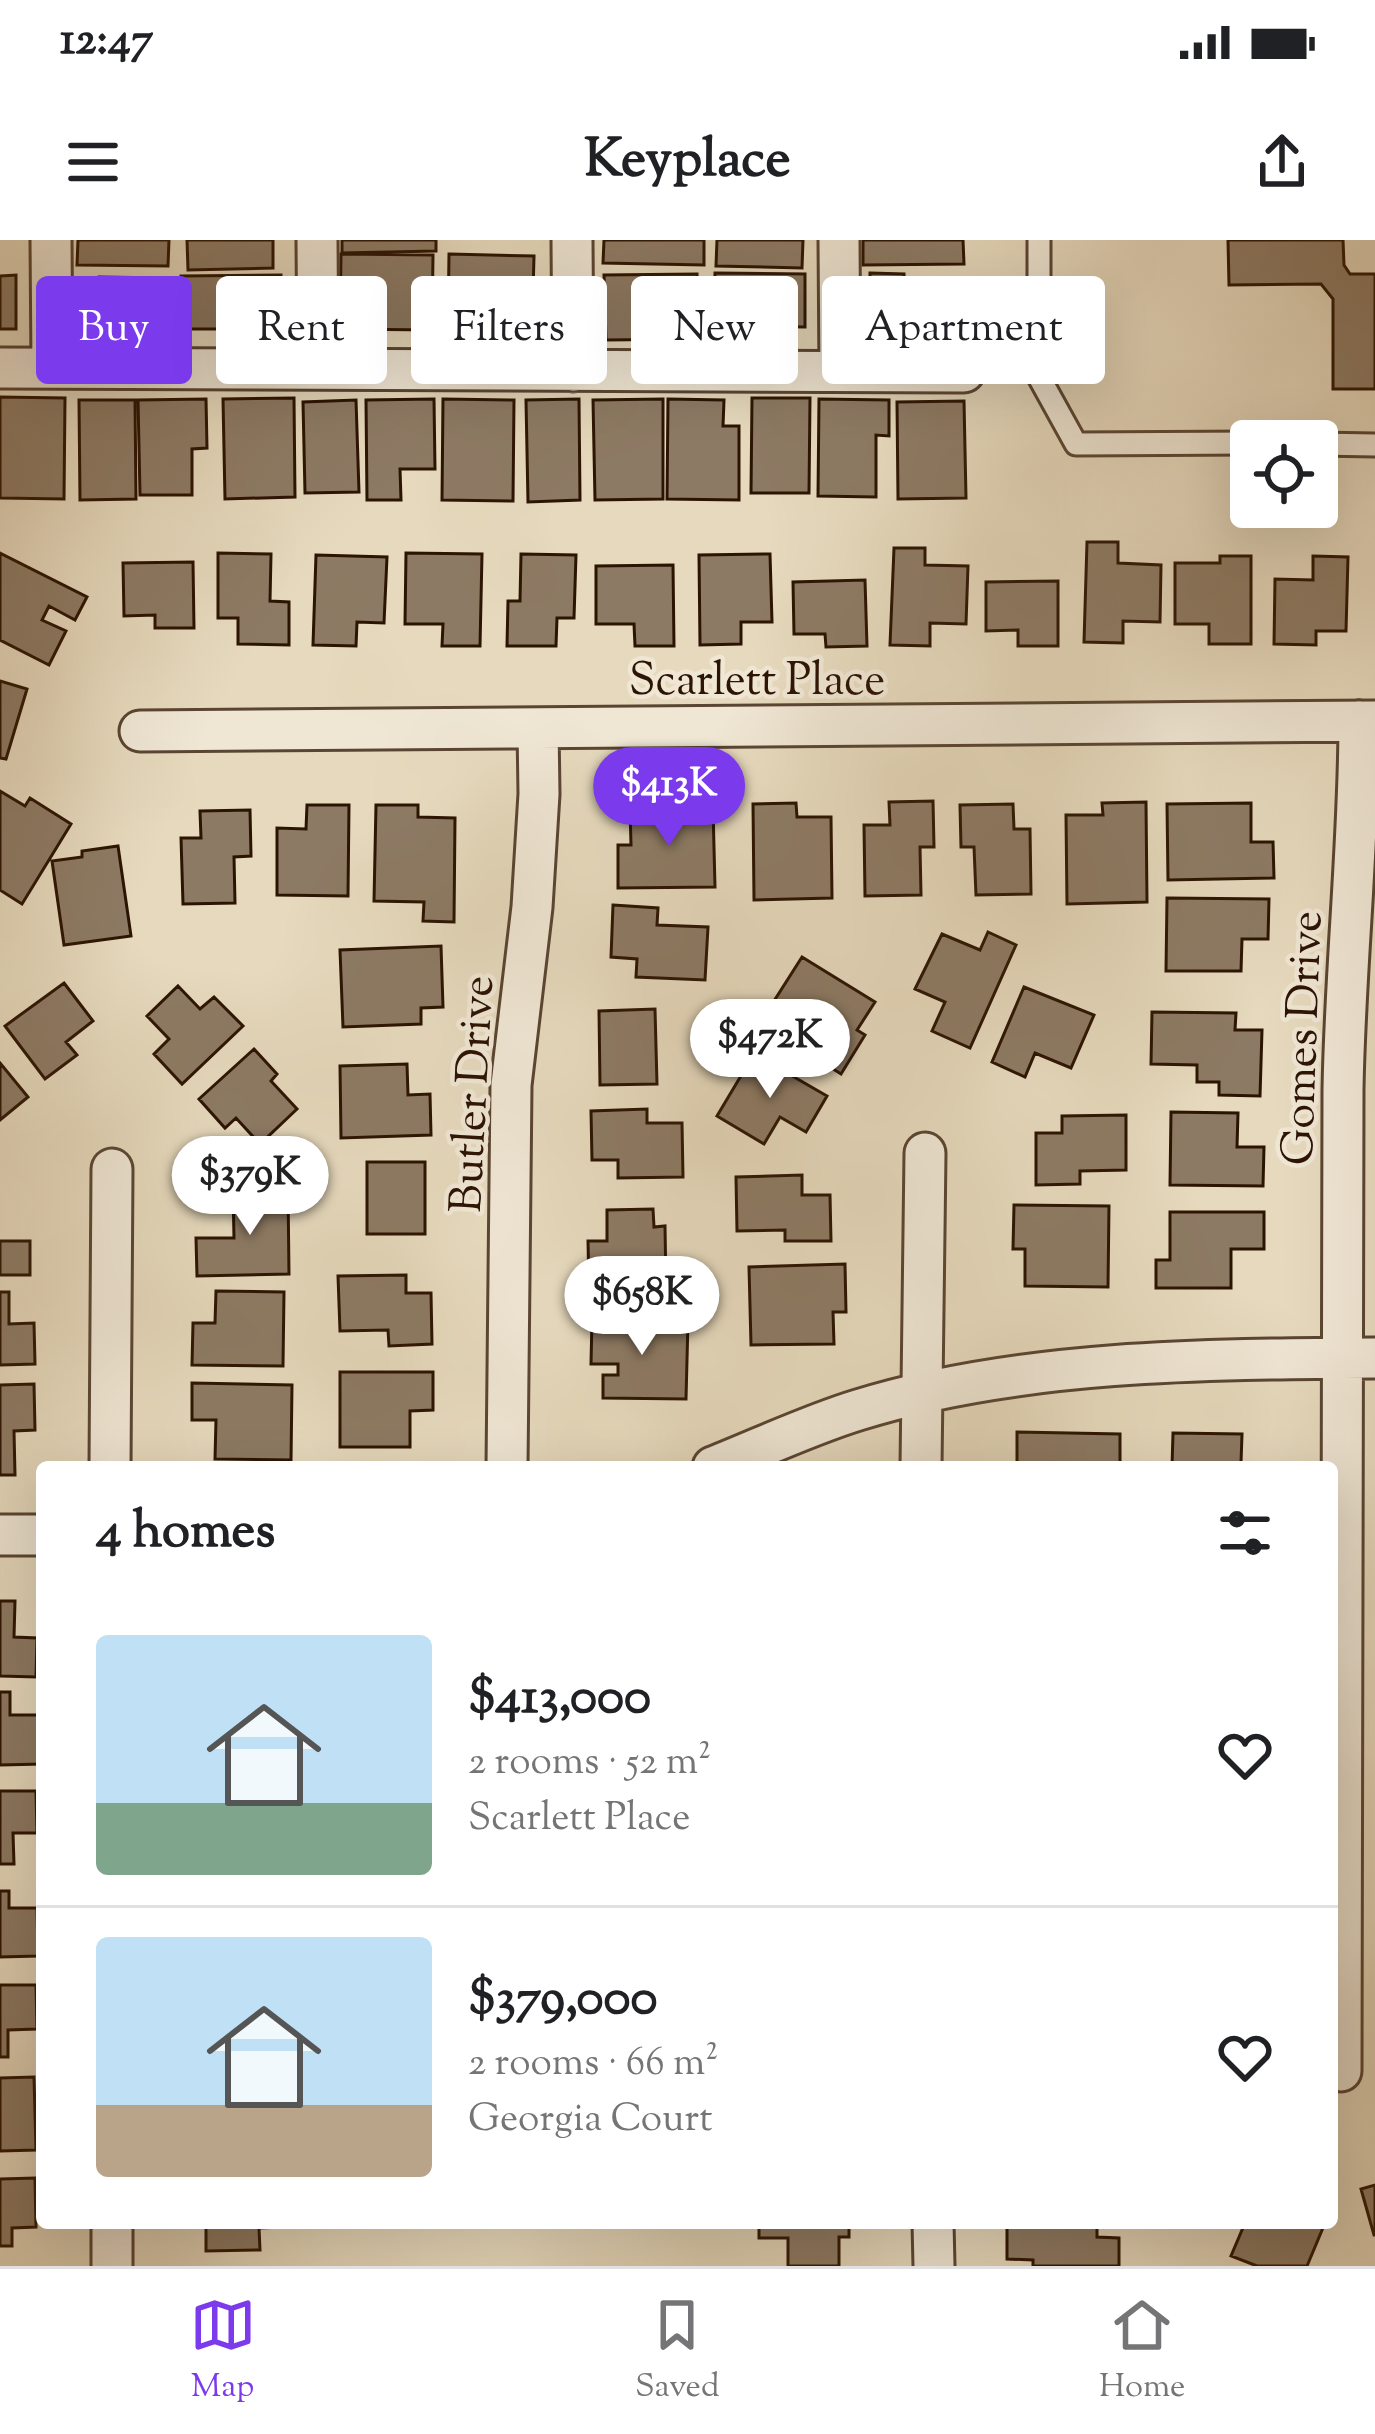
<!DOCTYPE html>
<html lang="en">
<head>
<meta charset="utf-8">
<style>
  body { margin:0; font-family:"Sorts Mill Goudy",serif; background:#f2f2f2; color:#202124; height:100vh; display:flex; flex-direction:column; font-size:45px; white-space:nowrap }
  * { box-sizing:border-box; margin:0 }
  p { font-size:39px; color:#757577 }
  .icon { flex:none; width:66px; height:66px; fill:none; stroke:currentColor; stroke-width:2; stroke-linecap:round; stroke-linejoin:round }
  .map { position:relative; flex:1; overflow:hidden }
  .panel { position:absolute; left:36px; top:1221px; width:1302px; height:768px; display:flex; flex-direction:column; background:#fff; border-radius:12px; box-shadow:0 12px 48px #0002 }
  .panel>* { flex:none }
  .hud { position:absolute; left:36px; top:36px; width:1305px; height:108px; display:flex; gap:24px }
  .fabs { position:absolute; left:1230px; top:180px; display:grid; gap:24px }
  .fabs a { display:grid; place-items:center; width:108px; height:108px; border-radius:12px; background:#fff; box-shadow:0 12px 48px #0002; font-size:60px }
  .price { position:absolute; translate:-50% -102px; padding:0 27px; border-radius:42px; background:#fff; color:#222; font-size:39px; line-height:78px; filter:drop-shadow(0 3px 6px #0008) }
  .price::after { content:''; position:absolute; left:50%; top:72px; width:36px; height:27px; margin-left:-18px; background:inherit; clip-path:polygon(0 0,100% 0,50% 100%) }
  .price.active { background:#7c3aed; color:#fff }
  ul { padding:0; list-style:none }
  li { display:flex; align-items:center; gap:36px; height:300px; padding:0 60px }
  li+li { border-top:3px solid #e0e0e0 }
  li span { display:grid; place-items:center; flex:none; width:336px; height:240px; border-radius:12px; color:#555 }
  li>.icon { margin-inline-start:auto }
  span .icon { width:144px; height:144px; fill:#fffc; stroke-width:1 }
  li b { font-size:51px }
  h2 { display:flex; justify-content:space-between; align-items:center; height:144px; padding:0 60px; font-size:51px }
  .chip { padding:0 42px; border-radius:12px; background:#fff; box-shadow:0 12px 48px #0002; font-size:42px; line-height:108px }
  .chip.active { background:#7c3aed; color:#fff }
  .status { display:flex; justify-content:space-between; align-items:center; height:84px; padding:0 60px; background:#fff; direction:ltr }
  .status svg { height:33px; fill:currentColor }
  header { display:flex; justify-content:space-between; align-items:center; height:156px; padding:0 60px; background:#fff; font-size:54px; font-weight:700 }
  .dock { display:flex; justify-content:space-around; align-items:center; height:168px; border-top:3px solid #e0e0e0; background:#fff; font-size:33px; color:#757577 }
  .dock a { display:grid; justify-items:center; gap:6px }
  .dock .active { color:#7c3aed }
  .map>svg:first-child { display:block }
</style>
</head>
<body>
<div class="status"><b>12:47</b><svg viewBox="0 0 49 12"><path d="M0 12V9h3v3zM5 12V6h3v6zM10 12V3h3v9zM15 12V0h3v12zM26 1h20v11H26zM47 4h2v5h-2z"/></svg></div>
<header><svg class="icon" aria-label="menu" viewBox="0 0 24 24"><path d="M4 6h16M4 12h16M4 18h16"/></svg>Keyplace<svg class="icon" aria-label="share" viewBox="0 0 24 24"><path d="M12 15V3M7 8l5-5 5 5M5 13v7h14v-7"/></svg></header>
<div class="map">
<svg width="1375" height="2026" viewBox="0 0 1375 2026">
  <rect width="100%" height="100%" fill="#e6d9bd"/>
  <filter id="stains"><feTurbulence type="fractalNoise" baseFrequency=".00167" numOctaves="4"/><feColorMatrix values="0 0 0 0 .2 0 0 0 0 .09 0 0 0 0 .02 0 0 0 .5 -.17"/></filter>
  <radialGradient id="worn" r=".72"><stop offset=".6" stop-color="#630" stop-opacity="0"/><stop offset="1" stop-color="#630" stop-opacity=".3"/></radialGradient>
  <path fill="#8d7a64" stroke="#2c1403" stroke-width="3" d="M78 0H169L168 26 77 25Z
    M187 0H273V28L188 30Z
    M342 0H436V11L342 13Z
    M604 0H704V25L603 23Z
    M717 0H803L802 28 716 26Z
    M863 0H963L964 24 863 25Z
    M1228 0H1343L1344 25 1350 34H1375V149H1333V59L1321 44 1229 45Z
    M341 14 433 15 432 90 340 89Z
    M449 14 534 16 532 91 448 90Z
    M715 33 805 34V87L714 86Z
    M870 33 904 34V45L965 46 963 103 902 101 903 85 869 84Z
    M697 34 699 99 606 100 604 35Z
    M16 35V89H0V36Z
    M281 35 282 89H182L181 36Z
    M99 37 167 38 166 89 98 87Z
    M0 157 65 158 64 259 0 258Z
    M294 158 295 257 225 259 223 159Z
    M752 158H810L809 253H751Z
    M206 159 207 208 192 209V255H140L138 160Z
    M434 159 435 229H400L401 260H367L366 160Z
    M443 159 514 160 513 261 442 260Z
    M579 159 580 260 528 262 526 160Z
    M663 159V259L595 260 593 160Z
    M668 159 724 160 723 186H739V260L667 259Z
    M819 159 889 160V196L876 195V257L818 256Z
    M79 160H135L136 259 80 260Z
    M356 160 359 252 305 253 303 162Z
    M964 161 966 258 898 259 897 162Z
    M1087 302H1118V323L1161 325 1160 382 1123 381V403L1084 402Z
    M894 308H925V325L968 326 966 384 930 383V406L890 405Z
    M0 313 87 357 75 380 49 366 42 380 66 391 49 425 0 400Z
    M218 313 271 314 270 361 289 362V405L238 404V378H218Z
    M406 313 482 314 480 406H442L443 384H405Z
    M521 314 576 315 574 378H557L556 406H507L508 361H520Z
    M770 314 772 382H741V404L700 405 699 315Z
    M316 315 387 317 384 383 357 382 356 406 313 405Z
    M1220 316H1251V404H1209V384H1175V323H1220Z
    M1313 316 1348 317 1346 391H1316V405L1274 404 1275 339 1313 340Z
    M193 322 194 388H155V375L124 376 123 323Z
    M673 325 674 406H635L634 384H596V326Z
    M865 340 867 406 826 407 825 394H794L793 342Z
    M1058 341V406H1018V390L986 391V342Z
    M0 441 27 449 6 519 0 518Z
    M0 551 25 566 30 558 71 584 22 664 0 650Z
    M933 561 934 607H920L921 655 865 656 864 585H890L889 562Z
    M1146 562 1147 662 1067 664 1066 575H1103L1102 563Z
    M796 563 797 577H831L832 658 754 660 753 564Z
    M1251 563V602H1273L1274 638 1168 640 1167 564Z
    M1013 564 1014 589H1030L1031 654 976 655 974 607H961L960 565Z
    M307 565H349L348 656 277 655V588L306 589Z
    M376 565H418V577L455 578 454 682 423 681 424 662 374 661Z
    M630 568H713L715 647 618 648V605H631Z
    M250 570 251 616 234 617 235 663 183 664 181 598H201L200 571Z
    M118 606 131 696 64 705 52 621 82 617V611Z
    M1167 658 1269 659 1268 699H1242L1241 731H1166Z
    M613 665 658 668 657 685 708 687 705 740 636 737 637 719 611 717Z
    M988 692 1016 705 970 808 932 791 945 762 915 749 942 694 980 710Z
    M441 706 443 767 421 768V784L343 787 340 710Z
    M802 717 875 762 857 790 865 795 841 834 760 783Z
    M64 743 93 781 66 802 77 815 45 839 5 786Z
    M178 746 200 769 214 757 243 786 182 844 154 814 169 799 147 776Z
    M1024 747 1094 775 1071 828 1035 813 1025 837 992 822Z
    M655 769 657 844 600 845 599 771Z
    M1152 772 1236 773 1235 790H1262L1260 856 1219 855V842H1197V825L1151 824Z
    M254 809 277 834 271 841 297 869 260 904 236 878 225 888 199 859Z
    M754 814 827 856 806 892 780 877 764 904 717 876Z
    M0 823 28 857 0 880Z
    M407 824 408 855 430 854 431 895 341 898 340 826Z
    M647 869V883H682L683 937 618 938V920H592L591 871Z
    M1171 872 1238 873 1237 907H1264L1263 946 1170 945Z
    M1126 875V930L1080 931V944L1036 945V893H1062V876Z
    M367 922H425V994H367Z
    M802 935V955H830L831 1001H785V990L737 991 736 937Z
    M288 950 289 1034 197 1036 196 998H234L233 951Z
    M1014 965 1109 966 1108 1047 1025 1046V1009H1013Z
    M653 969 654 987 665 986 666 1046 589 1048 588 1001H607V970Z
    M1170 972H1264V1009H1231V1048H1156V1020H1170Z
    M0 1001H30V1035H0Z
    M845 1024 846 1072H833L834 1104 751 1105 749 1027Z
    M406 1035V1053H431L432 1104 389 1106 388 1090 340 1091 338 1036Z
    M216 1051 284 1052 283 1126 192 1125 193 1083H215Z
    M0 1052H9V1084L34 1083 35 1124 0 1125Z
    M592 1079 688 1081 686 1159 603 1158V1135H618V1124H591Z
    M340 1132H433V1170L410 1171V1207H340Z
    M192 1143 292 1145 291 1220 215 1219 216 1180H192Z
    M34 1144 35 1190 14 1191 15 1235H0V1145Z
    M1017 1192 1120 1194V1227H1017Z
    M1173 1193 1242 1194 1241 1223H1263V1227H1172Z
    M0 1361H15L14 1397 37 1398 36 1437 0 1436Z
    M0 1452H10V1475H41L42 1524 0 1525Z
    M0 1551H36L37 1593H13L14 1624H0Z
    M0 1651H9V1668H37L38 1716 0 1717Z
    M0 1745H36L37 1789 8 1790V1817H0Z
    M34 1837 36 1910 0 1911V1838Z
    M35 1938 36 1987 12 1988V2006H0V1939Z
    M1375 1945V1995H1374L1361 1949Z
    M206 1983H282V1987L259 1988 260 2010 206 2011Z
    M759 1983H849V1997H839V2026H788V1998H759Z
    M1007 1983H1097V1997L1119 1998V2026H1033V2020L1007 2019Z
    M1245 1983H1325L1307 2026H1257L1231 2016Z"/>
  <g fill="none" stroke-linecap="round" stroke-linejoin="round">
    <defs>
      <path id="service" d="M1039 0V137L1076 204 1251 203
        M1317 204 1375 205"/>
      <path id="minor" d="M51 0 52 127
        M317 0 318 129
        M572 0 573 131
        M839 0 840 131
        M0 128 964 132
        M140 491 1375 481
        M110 1227 112 929
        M507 1227 511 845 532 667 539 554 538 488
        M713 1227C761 1208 809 1185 858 1170 1019 1120 1207 1119 1375 1118
        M921 1227 925 913
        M0 1295H42
        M1341 1831 1343 850C1345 727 1359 605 1359 481
        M112 1983V2026
        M933 1983 934 2026"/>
    </defs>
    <use href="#service" stroke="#5a4532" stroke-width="27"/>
    <use href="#minor" stroke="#5a4532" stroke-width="45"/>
    <use href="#service" stroke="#efe6d4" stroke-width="21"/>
    <use href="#minor" stroke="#efe6d4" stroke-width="39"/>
  </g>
  <g text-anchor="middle" stroke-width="9" stroke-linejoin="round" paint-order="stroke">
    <g font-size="45" fill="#2c1403" stroke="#efe6d4">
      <text x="757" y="454">Scarlett Place</text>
      <text transform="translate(1300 798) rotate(-88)" y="16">Gomes Drive</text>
      <text transform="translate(470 854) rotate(-87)" y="16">Butler Drive</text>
    </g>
  </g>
  <rect width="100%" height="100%" filter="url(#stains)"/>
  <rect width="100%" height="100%" fill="url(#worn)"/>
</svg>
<div class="fabs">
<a><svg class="icon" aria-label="locate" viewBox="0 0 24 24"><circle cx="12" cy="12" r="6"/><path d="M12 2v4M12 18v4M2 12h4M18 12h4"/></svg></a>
</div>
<b class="price active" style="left:669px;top:609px">$413K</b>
<b class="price" style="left:770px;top:861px">$472K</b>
<b class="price" style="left:250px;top:998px">$379K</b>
<b class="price" style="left:642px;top:1118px">$658K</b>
<div class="hud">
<a class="chip active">Buy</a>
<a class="chip">Rent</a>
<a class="chip">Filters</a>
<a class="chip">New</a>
<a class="chip">Apartment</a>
</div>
<section class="panel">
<h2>4 homes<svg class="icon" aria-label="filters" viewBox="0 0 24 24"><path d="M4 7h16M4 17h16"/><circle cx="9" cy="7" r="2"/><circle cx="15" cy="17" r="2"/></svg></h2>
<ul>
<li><span style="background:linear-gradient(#bfe0f5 70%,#7fa58c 0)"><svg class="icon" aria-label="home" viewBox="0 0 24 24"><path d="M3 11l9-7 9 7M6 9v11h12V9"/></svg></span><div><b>$413,000</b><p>2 rooms · 52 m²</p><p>Scarlett Place</p></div><svg class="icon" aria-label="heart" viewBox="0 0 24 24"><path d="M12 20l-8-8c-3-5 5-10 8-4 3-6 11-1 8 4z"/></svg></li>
<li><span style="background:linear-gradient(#bfe0f5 70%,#b9a48a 0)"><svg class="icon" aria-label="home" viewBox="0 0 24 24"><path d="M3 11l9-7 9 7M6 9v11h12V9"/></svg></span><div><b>$379,000</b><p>2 rooms · 66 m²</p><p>Georgia Court</p></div><svg class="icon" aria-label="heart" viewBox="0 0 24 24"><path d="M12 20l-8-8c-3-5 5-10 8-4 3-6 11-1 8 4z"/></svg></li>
</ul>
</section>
</div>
<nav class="dock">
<a class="active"><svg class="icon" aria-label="map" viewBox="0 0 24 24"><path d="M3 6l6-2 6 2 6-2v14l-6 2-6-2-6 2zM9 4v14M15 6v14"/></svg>Map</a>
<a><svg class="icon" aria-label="saved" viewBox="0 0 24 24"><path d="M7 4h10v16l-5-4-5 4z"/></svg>Saved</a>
<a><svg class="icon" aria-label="home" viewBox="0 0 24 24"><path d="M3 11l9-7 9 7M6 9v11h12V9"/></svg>Home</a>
</nav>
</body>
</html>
